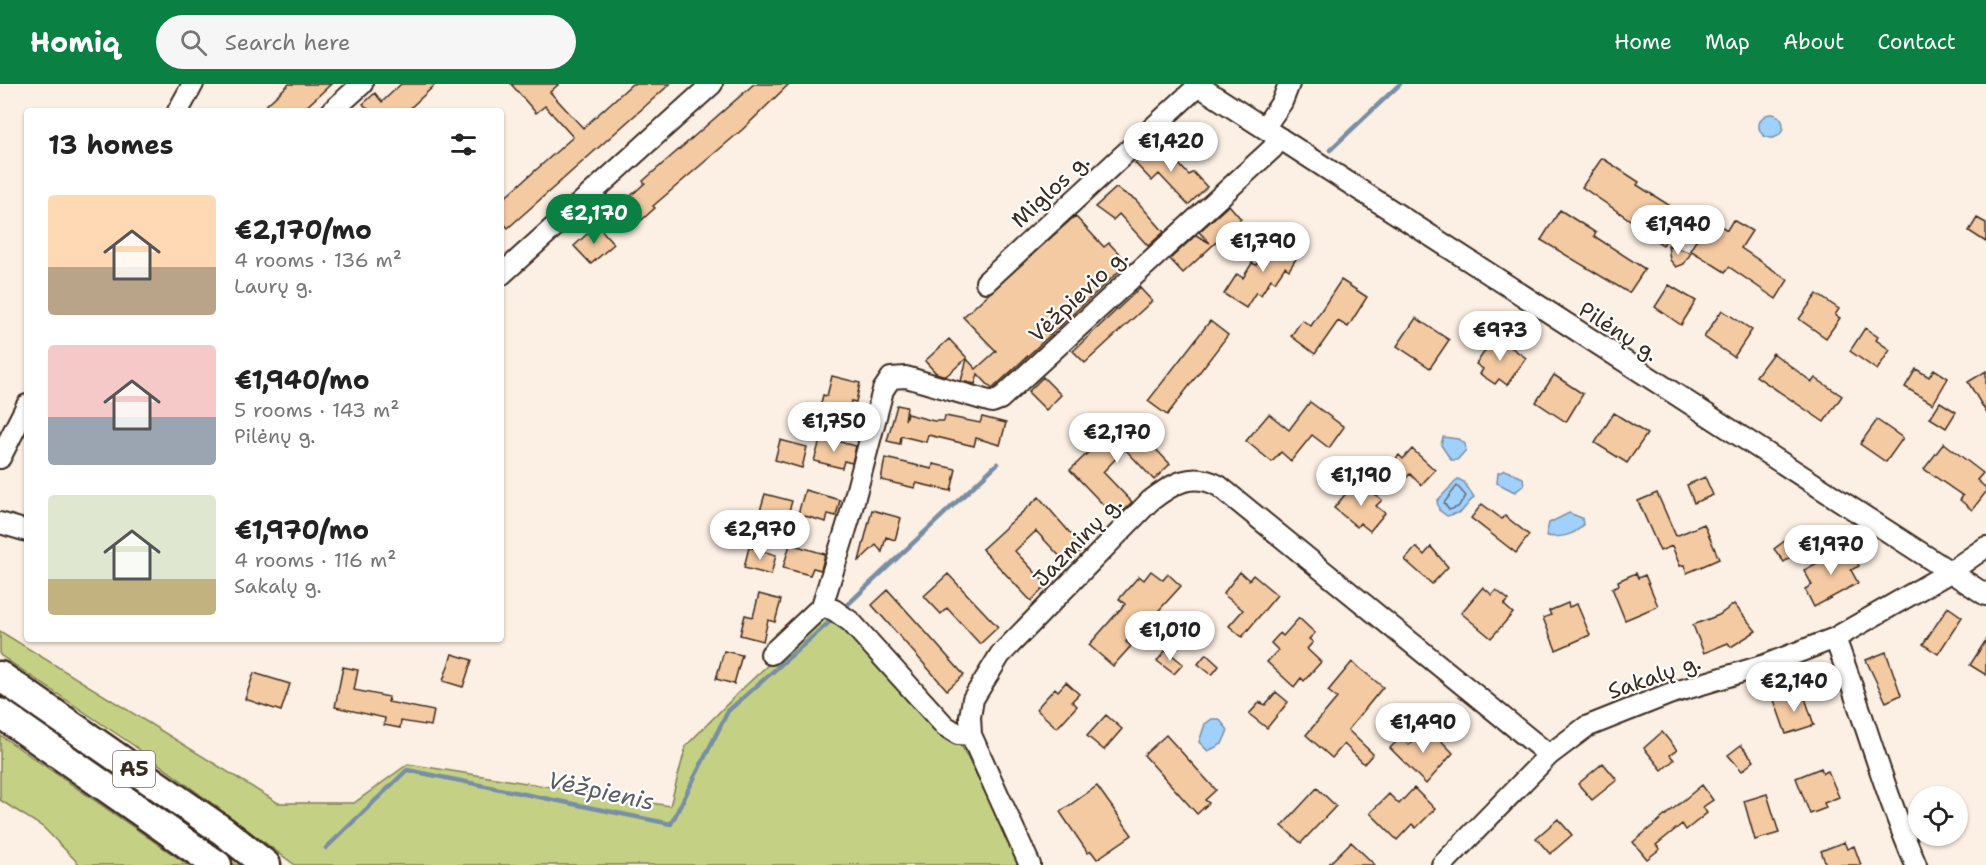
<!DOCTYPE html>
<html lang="en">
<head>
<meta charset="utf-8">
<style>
  body { margin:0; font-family:"Shantell Sans",sans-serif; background:#f6f6f6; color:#222; height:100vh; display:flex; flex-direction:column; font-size:22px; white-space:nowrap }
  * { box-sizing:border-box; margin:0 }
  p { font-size:20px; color:#767676 }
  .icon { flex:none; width:33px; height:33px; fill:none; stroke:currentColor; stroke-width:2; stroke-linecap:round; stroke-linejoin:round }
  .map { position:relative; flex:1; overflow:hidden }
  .panel { position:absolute; left:24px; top:24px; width:480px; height:534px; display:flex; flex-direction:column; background:#fff; border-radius:6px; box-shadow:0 2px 4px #0004 }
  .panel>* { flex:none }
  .controls { position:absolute; left:1908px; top:702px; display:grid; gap:12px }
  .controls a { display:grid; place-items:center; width:60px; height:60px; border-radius:50%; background:#fff; box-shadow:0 2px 4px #0004; font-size:30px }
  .price { position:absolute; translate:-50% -51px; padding:0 14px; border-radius:21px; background:#fff; color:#222; font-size:20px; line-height:39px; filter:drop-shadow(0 2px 3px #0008) }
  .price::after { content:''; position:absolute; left:50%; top:36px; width:18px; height:14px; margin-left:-9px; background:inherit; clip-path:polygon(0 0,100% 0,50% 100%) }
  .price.current { background:#0b8043; color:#fff }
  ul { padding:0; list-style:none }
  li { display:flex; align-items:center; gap:18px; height:150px; padding:0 24px }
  li span { display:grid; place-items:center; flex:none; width:168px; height:120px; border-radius:6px; color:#555 }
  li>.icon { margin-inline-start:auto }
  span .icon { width:72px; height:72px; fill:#fffc; stroke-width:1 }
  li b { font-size:26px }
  h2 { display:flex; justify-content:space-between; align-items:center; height:72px; padding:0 24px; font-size:26px }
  header { display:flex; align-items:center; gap:36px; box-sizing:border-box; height:84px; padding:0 30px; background:#0b8043; color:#fff }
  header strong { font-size:28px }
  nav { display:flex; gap:33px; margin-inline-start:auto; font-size:21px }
  .search { width:420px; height:54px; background:#f6f6f6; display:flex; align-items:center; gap:15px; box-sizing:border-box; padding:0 21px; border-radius:33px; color:#767676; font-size:22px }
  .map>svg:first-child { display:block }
</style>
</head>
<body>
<header>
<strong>Homiq</strong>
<div class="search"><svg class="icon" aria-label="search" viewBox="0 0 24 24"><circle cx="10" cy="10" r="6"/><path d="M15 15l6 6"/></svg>Search here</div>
<nav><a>Home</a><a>Map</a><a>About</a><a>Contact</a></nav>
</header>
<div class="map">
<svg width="1986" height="781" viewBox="0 0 1986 781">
  <rect width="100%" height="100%" fill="#fcefe3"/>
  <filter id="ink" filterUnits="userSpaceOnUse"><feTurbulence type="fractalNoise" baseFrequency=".0167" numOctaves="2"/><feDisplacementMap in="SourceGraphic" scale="12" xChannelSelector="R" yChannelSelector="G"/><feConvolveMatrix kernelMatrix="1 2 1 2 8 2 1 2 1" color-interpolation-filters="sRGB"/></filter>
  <g filter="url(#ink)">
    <path fill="#c4d185" stroke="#807e52" stroke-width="1.5" d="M825 528 834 533 937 646 961 661 1023 781H295L133 661 0 571V547L278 719H354L408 680 670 722 686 662 742 605Z
      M0 608 128 695 244 781H235L163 728 0 617Z
      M0 651 188 781H80L43 743 0 716Z"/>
    <path fill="#a0d1fd" stroke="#788ea4" stroke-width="1.5" d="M1759 42a12 12 0 1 1 24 0a12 12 0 1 1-24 0Z
      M1443 353 1458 355 1465 360 1466 366 1457 376H1451L1441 361Z
      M1505 386 1523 394 1524 401 1515 408 1497 399 1498 389Z
      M1458 395 1464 398 1474 413 1461 428 1447 432 1439 426 1437 417Z
      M1569 429 1582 434 1583 441C1574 452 1559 454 1546 452L1549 439Z
      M1212 635H1219L1228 646 1222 660 1208 667 1199 658 1205 640Z"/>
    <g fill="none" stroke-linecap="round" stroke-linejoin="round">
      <path stroke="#636d77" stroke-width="1.5" d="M1457 402 1466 412 1458 423 1449 426 1444 419Z"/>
      <path stroke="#788ea4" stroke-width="4.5" d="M1330 66 1400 0
        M844 524 997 380
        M326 764 407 686 671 740 728 627 834 534"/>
    </g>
    <path fill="#f4caa3" stroke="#3b2a1e" stroke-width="1.5" d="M289 0H331L302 27H260Z
      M401 0H436L407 27H370L363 20 375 9 382 18Z
      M511 0H559L550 8 583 44 632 0H670L508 144 501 136V117L573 53 545 22 536 29Z
      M754 0H789L743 45 653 122 655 124 635 142H630L615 126 645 99 643 97Z
      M1158 58 1189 91 1193 88 1207 103 1188 121 1159 90 1152 97 1135 79Z
      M1602 74 1639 98 1637 101 1683 130 1663 161 1634 143 1636 140 1582 103Z
      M1116 104 1136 116 1164 148 1148 162 1119 130 1113 136 1095 123Z
      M1229 121 1241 135 1183 189 1170 175 1196 151 1210 159 1199 148Z
      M1560 126 1596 149 1594 152 1645 185 1629 209 1541 156Z
      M1075 132 1104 163 1109 159 1128 179 992 305 978 290 975 300 961 297 967 275 976 285 996 267 963 233Z
      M1977 134 1986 139V158L1969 147Z
      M1710 135 1727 146 1733 136 1752 147 1741 164 1788 196 1776 215 1729 183 1725 188 1690 166Z
      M597 141 614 160 591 180 574 162Z
      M1281 154 1301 167 1289 186 1285 183 1275 198 1271 195 1261 211 1256 208 1246 224 1224 210 1237 190 1243 194 1252 179 1256 181 1266 166 1271 169Z
      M1668 161 1691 169 1684 180 1676 183 1670 176Z
      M1341 196 1367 213 1348 243 1338 237 1315 270 1291 252 1302 236 1311 242Z
      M1669 201 1696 217 1681 241 1655 223Z
      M1140 204 1152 217 1085 279 1073 267Z
      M1817 210 1839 225 1835 231 1840 234 1826 254 1799 235Z
      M1722 226 1752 246 1734 273 1704 253Z
      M1416 234 1449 256 1430 284 1397 262Z
      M1210 237 1228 251 1167 331 1148 317Z
      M1865 244 1878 253 1876 256 1890 266 1877 286 1850 267Z
      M1495 252 1526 274 1507 301 1499 295 1495 300 1480 290 1483 285 1476 280Z
      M949 255 967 274 946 292 936 289 925 277Z
      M1773 269 1812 298 1815 294 1842 312 1824 338 1756 292Z
      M1916 285 1929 293 1934 285 1948 294 1933 320 1905 303Z
      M1986 287V328L1968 298Z
      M1554 291 1583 310 1566 338 1536 318Z
      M832 292 860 299 856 318 851 317 847 333 819 327 823 311 827 312Z
      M1043 293 1061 311 1046 326 1028 308Z
      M1310 318 1344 343 1329 364 1312 351 1291 377 1281 368 1272 378 1246 357 1269 330 1289 346Z
      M1940 318 1956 328 1946 344 1930 334Z
      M897 321 907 323 905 336 907 330 934 337H944L945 332 980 339 982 333 1006 339 1000 361 976 354 974 362 928 351 926 358 901 352 900 360 887 357Z
      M1614 329 1647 350 1627 379 1595 359Z
      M1125 333 1170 380 1154 396 1125 365 1103 388 1132 418 1116 434 1070 386Z
      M1877 336 1903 354 1886 378 1860 360Z
      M821 353 856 362 852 379 844 377 842 384 814 377Z
      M780 356 807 363 802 384 775 376Z
      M1944 359 1983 389 1977 396 1986 404V408L1972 426 1960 416 1963 412 1924 385Z
      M1412 365 1435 386 1421 401 1410 390 1402 398 1387 384 1399 371 1403 375Z
      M885 374 932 385 933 380 956 385 951 407 916 399 915 404 881 396Z
      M1705 393 1713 411 1694 419 1687 401Z
      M1357 396 1382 416 1376 422 1385 429 1370 447 1360 439 1357 443 1334 424Z
      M805 406 840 416 836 432 828 430 826 438 798 430Z
      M1657 409 1676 452 1704 440 1719 475 1687 489 1684 481 1680 482 1672 462 1660 467 1638 417Z
      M765 410 792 417 786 437 759 430Z
      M1039 413 1083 464 1067 480 1036 447 1015 467 1047 501 1031 517 982 465Z
      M1482 420 1502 435 1505 432 1529 451 1516 469 1471 434Z
      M872 426 901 434 895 456 886 453 882 468 876 461 859 477Z
      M1790 453 1801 465 1784 478 1774 465Z
      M790 460 825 470 821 486 813 484 810 491 783 484Z
      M1849 462 1859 482 1851 486 1858 499 1814 523 1805 505 1812 501 1804 486Z
      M749 463 776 471 771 491 744 484Z
      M1416 463 1424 471 1431 463 1448 483 1432 500 1405 476Z
      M1151 487 1163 496 1168 490 1181 502 1151 535 1148 532 1126 558 1131 562 1113 582 1089 561 1125 520 1119 515 1139 492 1144 496Z
      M1240 488 1249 496 1253 491 1277 511 1242 553 1229 542 1243 526 1223 510Z
      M1636 489 1638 494 1645 491 1658 522 1625 536 1612 504 1619 501 1618 497Z
      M948 490 998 543 980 560 947 524 941 530 924 512Z
      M1483 503 1492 511 1496 506 1509 516 1504 521 1513 529 1491 554 1461 529Z
      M888 506 964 591 947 606 872 521Z
      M759 510 781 516 775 538 768 536 763 557 740 551 745 531 753 533Z
      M1568 519 1569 523 1577 520 1590 551 1556 566 1543 534 1551 531 1549 527Z
      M1734 520 1756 547 1731 563 1728 559 1704 569 1693 541 1719 531Z
      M1948 523 1962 533 1938 570 1923 560Z
      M1299 534 1315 549 1309 555 1313 558 1307 565 1321 578 1304 597 1301 594 1294 603 1267 578 1278 566 1271 559 1280 549 1283 552Z
      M1986 556V591L1970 581Z
      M1166 566 1183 580 1174 590 1157 577Z
      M724 567 742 571 734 600 716 595Z
      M1886 568 1901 611 1886 618 1866 576Z
      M452 570 472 576 463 603 443 597Z
      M1206 570 1219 582 1212 591 1198 580Z
      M1352 578 1383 603 1348 646 1373 670 1364 680 1344 660 1332 674 1306 651 1337 614 1328 607Z
      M343 583 358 586 354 606 389 613 388 618 434 627 431 642 401 637 400 644 384 641 385 634 335 623Z
      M254 589 290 600 281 627 245 615Z
      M1066 598 1079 610 1072 617 1077 622 1057 644 1036 625 1055 604 1058 607Z
      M1276 608 1288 618 1267 644 1249 630 1260 618 1265 621Z
      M1796 609 1798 613 1804 611 1814 641 1786 650 1774 616Z
      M1106 631 1122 645 1104 666 1087 652Z
      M1428 643 1453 669 1426 700 1390 664 1401 653 1409 661Z
      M1662 648 1677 666 1670 671 1674 676 1662 686 1644 664Z
      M1166 651 1216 706 1205 716 1209 719 1197 730 1144 671Z
      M1741 661 1754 677 1742 687 1728 671Z
      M1603 679 1617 696 1592 716 1578 700Z
      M1821 684 1823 689 1828 687 1839 713 1824 719 1826 724 1810 730 1796 694Z
      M1702 701 1713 716 1703 723 1707 729 1686 746 1682 740 1656 761 1660 765 1647 775 1633 758Z
      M1097 702 1132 751 1097 775 1091 767 1088 769 1060 728Z
      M1317 704 1336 722 1301 759 1282 742Z
      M1414 704 1435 725 1416 744 1412 740 1397 756 1370 729 1389 710 1399 720Z
      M1767 710 1779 749 1755 756 1744 717Z
      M1558 735 1572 751 1550 770 1536 754Z
      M1351 758 1375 781H1328Z
      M1844 758 1847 765 1854 762 1861 781H1826L1821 767Z"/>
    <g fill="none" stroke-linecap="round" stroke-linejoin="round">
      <defs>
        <path id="minor" d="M1196 0 1986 511
          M178 27 193 0
          M332 27 362 0
          M1264 44 1282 18 1289 0
          M501 191 712 0
          M986 198 1198 2
          M0 374 27 321
          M0 439 27 447
          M822 522 834 526 851 538 945 642 958 650 971 651
          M1835 554C1863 630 1884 707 1916 781
          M771 570 822 522 850 432 883 306 891 294 906 293 992 318 1000 315 1272 65 1280 54
          M1030 781 971 651 970 633 973 615 1000 571 1150 417C1172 400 1192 387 1219 402L1549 671
          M1442 781 1549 671 1586 643 1669 610 1765 581 1835 554 1950 488 1986 463"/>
        <path id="highway" d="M0 592 223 747 266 781
          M0 629 217 781"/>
      </defs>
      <use href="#minor" stroke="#3b2a1e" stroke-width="24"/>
      <use href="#highway" stroke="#3b2a1e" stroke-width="33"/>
      <use href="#minor" stroke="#fff" stroke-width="20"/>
      <use href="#highway" stroke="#fff" stroke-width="28"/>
    </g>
  </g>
  <g text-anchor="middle" stroke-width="4.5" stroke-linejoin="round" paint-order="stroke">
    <rect fill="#fff" stroke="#766a62" stroke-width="1.5" x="113" y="667" width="42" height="36" rx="4.5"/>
    <g font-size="21" font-weight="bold" fill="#3b2a1e">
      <text x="134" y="692">A5</text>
    </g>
    <g font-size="22" fill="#3b2a1e" stroke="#fff">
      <text transform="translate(1050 106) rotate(-43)" y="8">Miglos g.</text>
      <text transform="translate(1078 211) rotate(-43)" y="8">Vėžpievio g.</text>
      <text transform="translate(1619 247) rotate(33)" y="8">Pilėnų g.</text>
      <text transform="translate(1077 457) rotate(-46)" y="8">Jazminų g.</text>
      <text transform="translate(1654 592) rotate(-19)" y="8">Sakalų g.</text>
    </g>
    <g font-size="24" font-style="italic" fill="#595c61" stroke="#fff">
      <text transform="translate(601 707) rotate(12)" y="8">Vėžpienis</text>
    </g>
  </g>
</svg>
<div class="controls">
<a><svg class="icon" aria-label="locate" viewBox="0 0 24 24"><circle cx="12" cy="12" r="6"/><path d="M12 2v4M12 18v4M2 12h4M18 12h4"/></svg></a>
</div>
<b class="price" style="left:1171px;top:89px">€1,420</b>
<b class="price current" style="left:594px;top:161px">€2,170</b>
<b class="price" style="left:1678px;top:172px">€1,940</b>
<b class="price" style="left:1263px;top:189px">€1,790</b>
<b class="price" style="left:1500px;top:278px">€973</b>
<b class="price" style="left:834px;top:369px">€1,750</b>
<b class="price" style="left:1117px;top:380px">€2,170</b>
<b class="price" style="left:1361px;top:423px">€1,190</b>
<b class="price" style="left:760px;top:477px">€2,970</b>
<b class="price" style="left:1831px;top:492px">€1,970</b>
<b class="price" style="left:1170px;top:578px">€1,010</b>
<b class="price" style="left:1794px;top:629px">€2,140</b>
<b class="price" style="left:1423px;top:670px">€1,490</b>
<section class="panel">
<h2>13 homes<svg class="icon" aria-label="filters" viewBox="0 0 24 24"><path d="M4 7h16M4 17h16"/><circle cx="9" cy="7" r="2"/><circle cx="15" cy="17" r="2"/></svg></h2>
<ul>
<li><span style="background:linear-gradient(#ffd9b3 60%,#b9a48a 0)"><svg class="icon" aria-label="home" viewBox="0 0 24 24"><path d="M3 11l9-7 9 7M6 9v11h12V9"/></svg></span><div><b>€2,170/mo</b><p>4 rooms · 136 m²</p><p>Laurų g.</p></div></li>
<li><span style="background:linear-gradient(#f6c9c9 60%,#9aa5b1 0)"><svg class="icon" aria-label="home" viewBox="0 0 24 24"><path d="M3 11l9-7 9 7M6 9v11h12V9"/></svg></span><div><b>€1,940/mo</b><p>5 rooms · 143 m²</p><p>Pilėnų g.</p></div></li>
<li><span style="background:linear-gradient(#dfe7d0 70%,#c2b280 0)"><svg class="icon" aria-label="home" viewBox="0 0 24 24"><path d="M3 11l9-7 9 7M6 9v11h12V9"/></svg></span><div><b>€1,970/mo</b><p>4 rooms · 116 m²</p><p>Sakalų g.</p></div></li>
</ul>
</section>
</div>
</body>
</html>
